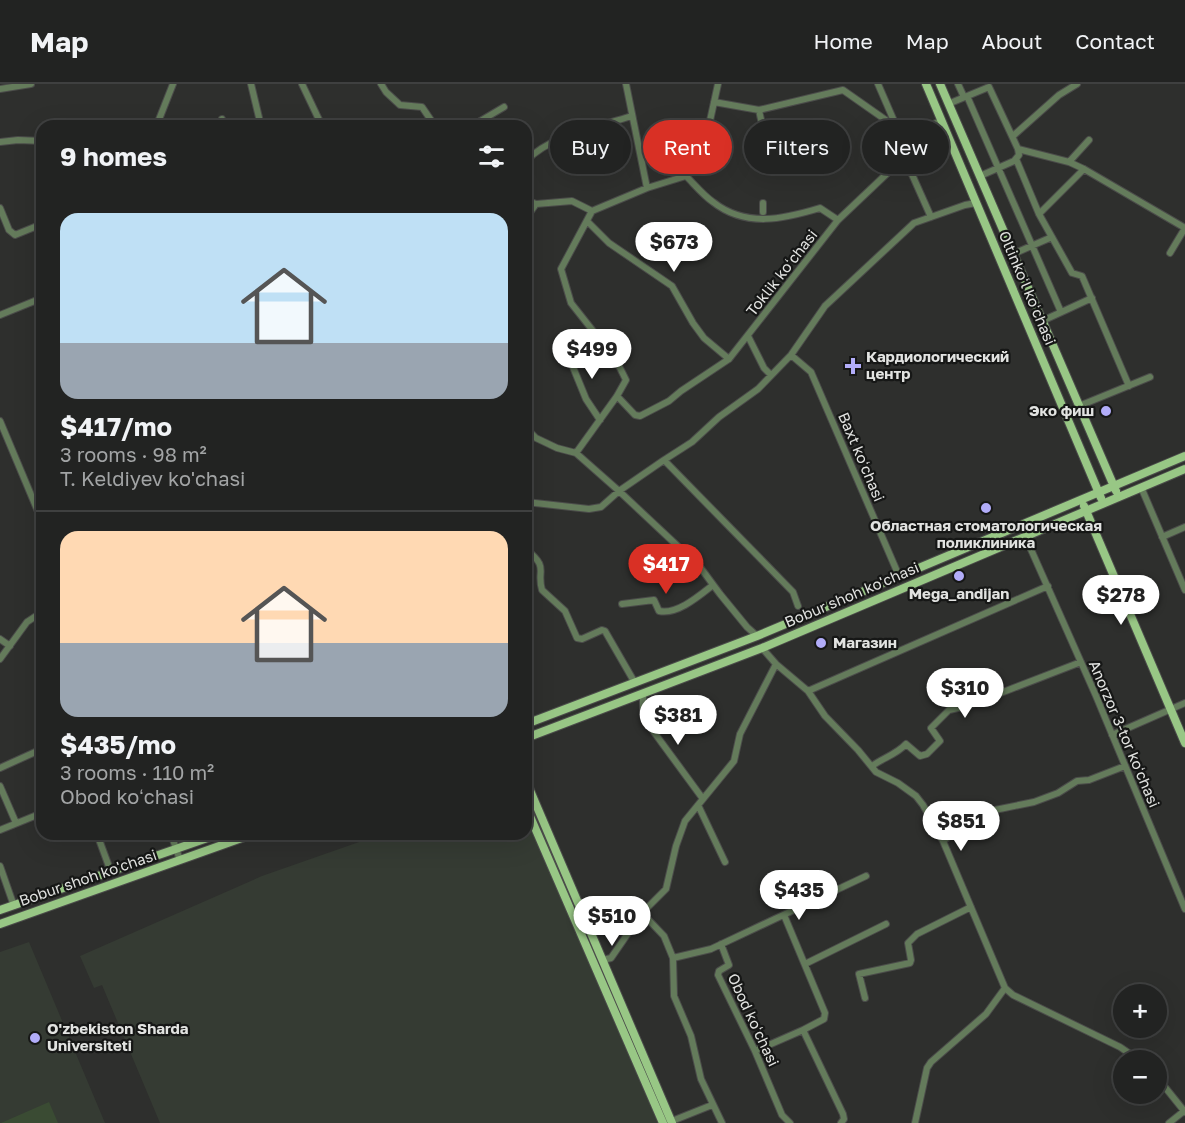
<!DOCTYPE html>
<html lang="en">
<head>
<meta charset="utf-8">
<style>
  body { margin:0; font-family:"Golos Text",sans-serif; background:#2a2b2a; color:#f1f3f6; height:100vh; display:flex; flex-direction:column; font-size:22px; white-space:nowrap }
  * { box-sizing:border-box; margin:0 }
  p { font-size:20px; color:#a2a4a5 }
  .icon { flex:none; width:33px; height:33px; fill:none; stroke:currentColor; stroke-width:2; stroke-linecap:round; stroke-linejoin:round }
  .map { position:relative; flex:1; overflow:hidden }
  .side { position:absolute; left:36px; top:36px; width:496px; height:720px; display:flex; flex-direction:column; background:#222322; border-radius:18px; box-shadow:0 6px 24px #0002,0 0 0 2px #3f4040 }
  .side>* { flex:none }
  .top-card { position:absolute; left:550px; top:36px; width:544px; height:54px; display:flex; gap:12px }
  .fabs { position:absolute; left:1113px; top:900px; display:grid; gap:12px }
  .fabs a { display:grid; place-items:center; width:54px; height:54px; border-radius:50%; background:#222322; box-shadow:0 6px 24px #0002,0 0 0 2px #3f4040; font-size:30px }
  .price { position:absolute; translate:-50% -51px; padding:0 14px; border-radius:21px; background:#fff; color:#222; font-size:20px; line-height:39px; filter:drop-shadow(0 2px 3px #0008) }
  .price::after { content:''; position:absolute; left:50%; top:36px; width:18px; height:14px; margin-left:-9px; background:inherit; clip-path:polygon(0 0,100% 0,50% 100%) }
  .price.on { background:#d93025; color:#fff }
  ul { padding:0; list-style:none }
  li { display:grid; align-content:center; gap:12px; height:318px; padding:0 24px }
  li+li { border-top:2px solid #3f4040 }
  li span { display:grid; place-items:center; height:186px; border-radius:18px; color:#555 }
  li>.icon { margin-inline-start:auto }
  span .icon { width:108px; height:108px; fill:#fffc; stroke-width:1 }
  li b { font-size:26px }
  h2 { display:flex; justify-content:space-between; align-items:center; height:72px; padding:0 24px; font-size:26px }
  .chip { padding:0 21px; border-radius:27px; background:#222322; box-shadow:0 6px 24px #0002,0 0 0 2px #3f4040; font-size:21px; line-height:54px }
  .chip.on { background:#d93025; color:#fff }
  header { display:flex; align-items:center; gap:36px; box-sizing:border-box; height:84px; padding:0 30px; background:#222322; border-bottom:2px solid #3f4040 }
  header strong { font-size:28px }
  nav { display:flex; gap:33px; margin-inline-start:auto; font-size:21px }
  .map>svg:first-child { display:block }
</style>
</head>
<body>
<header>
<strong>Map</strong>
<nav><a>Home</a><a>Map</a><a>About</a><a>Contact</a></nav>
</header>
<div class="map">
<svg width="1185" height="1039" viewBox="0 0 1185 1039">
  <rect width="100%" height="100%" fill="#2e2f2d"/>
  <path fill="#353b33" d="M527 735 658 1039H160L102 901 94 904 80 872 262 792 382 750H526Z
    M29 858 105 1039H0V868Z"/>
  <path fill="#3a4b33" d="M49 1018 58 1039H1Z"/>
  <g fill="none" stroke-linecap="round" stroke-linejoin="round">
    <defs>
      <path id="minor" d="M251 0 261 42
        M302 0 322 42
        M381 0 386 8 400 21 422 23 435 42
        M626 0 647 104
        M878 0 901 53
        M958 0 964 13
        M0 5 31 0
        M967 12 1061 228
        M714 18 759 26 843 6 890 39 897 55
        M948 20 989 3 1018 65 1019 71 1014 77 980 92
        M759 26C762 42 765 55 779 65
        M222 35 224 42
        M153 42 158 38 173 0
        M472 42 504 23
        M1013 52 1059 11 1077 0
        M0 58 18 56 42 57
        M1018 65 1069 78 1084 85 1185 144
        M1016 75 1039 130 1072 189 1082 192 1129 302
        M526 77C552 50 598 43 632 32
        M906 77 931 133
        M1069 78 1089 56
        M686 92C695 101 703 111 713 118 746 144 784 135 820 124L838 136
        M526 116 536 120 572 117 592 127 647 104 686 92 704 64 718 0
        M763 119V128
        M0 124 9 146 15 151 42 140
        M1039 130 1084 85
        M526 134 536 120
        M587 137 609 159 672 202 693 239 704 254 729 275
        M1170 169 1185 144
        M1013 170 1052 153
        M0 231 42 214
        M1042 237 1092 214
        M748 252 764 284 771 291
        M566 266 586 315 600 336
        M791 271 811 288 899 492
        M617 312 635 331 640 332 669 317 681 307 729 275 838 136 896 81 888 59 941 37
        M1079 322 1150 293
        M0 337 42 437
        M526 344 536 354 557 364 576 369 619 407 700 483 720 510 747 543 757 552
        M576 369 617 312 626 296 616 276 571 219 561 185 592 127
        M1141 403 1185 506
        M526 418 589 425 601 423 619 407 664 376
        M1025 452 1096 612 1185 825
        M1162 453 1185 443
        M526 465C550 485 536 485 542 506L565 527 577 554 582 555 602 546 605 547 635 599
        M622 520 654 516 659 527C677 531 699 512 713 501
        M798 522 793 508 664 376 692 358 719 333 758 305 791 271 825 222 914 139 965 121 976 119
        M0 555 10 562
        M762 564 776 580 808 607 825 632 858 666 876 688 898 699 916 712 923 721 943 757 1005 904 1013 911 1120 963 1139 976
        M0 575 27 538 42 528
        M808 607 1048 502
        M643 610V626L648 640 703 715
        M1112 651 1185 619
        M872 682C883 674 897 670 906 660L920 672 927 670 940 657 931 644 949 626 967 622 1081 578
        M0 684 42 665
        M0 702 16 739
        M698 721 725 778
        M0 746 42 729
        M97 750 111 788
        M171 750 180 776
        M943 757 970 736 990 727 1034 718 1058 709 1077 697 1089 696 1125 682
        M0 782 14 822
        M642 829 664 852 673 874 674 912 691 952 701 995 722 1039
        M784 831 825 929 824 935 803 946
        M721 860 729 881 719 887 718 891 755 967 782 1031 790 1039
        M673 874 711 865 866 792
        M603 876 611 874 642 829 666 805 676 762 685 737 734 677 740 650 776 580
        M805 880 886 840
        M865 914 859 890 910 879 911 876 908 859 917 850 971 823
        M755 967 803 946 843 1030 844 1035 841 1039
        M1156 992 1185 1028
        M672 1037 712 1021
        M915 1039 927 984 931 978 986 930 1005 904
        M1169 1039 1184 1027"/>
      <path id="major" d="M926 0 1101 414
        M940 0 1116 407
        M1084 422 1185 659
        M526 640 757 552 1185 372
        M526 654 762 564 1185 385
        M526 697 672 1039
        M526 723 663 1039
        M0 826 219 750
        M0 840 253 750"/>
    </defs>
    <use href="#minor" stroke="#4b4c4a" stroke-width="8"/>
    <use href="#major" stroke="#4b4c4a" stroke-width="10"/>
    <use href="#minor" stroke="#647b5b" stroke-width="6"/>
    <use href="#major" stroke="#98c785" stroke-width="8"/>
  </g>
  <g fill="#b2adf9" stroke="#161716" stroke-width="2">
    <path d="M850 273h6v6h6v6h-6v6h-6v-6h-6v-6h6z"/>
    <circle cx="1106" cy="327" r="6"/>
    <circle cx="986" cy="424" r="6"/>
    <circle cx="959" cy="492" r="6"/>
    <circle cx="821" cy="559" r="6"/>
    <circle cx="35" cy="954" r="6"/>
  </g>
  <g text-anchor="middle" stroke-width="4.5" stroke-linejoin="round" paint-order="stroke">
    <g font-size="15" fill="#e2e3e1" stroke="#161716">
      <text transform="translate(782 189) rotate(-52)" y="5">Toklik koʻchasi</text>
      <text transform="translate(1027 204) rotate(67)" y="5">Oltinkoʻl koʻchasi</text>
      <text transform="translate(861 373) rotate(67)" y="5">Baxt koʻchasi</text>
      <text transform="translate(852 511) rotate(-23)" y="5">Bobur shoh ko'chasi</text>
      <text transform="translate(1124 650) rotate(67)" y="5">Anorzor 3-tor koʻchasi</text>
      <text transform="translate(88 794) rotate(-19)" y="5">Bobur shoh ko'chasi</text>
      <text transform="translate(753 936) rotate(65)" y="5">Obod koʻchasi</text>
    </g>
    <g font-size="15" font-weight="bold" fill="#e2e3e1" stroke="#161716" text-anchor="start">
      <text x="866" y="278">Кардиологический<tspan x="866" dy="17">центр</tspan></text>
      <text x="1094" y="332" text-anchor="end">Эко фиш</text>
      <text x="986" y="447" text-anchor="middle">Областная стоматологическая<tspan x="986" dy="17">поликлиника</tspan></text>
      <text x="959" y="515" text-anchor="middle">Mega_andijan</text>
      <text x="833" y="564">Магазин</text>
      <text x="47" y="950">O'zbekiston Sharda<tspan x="47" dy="17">Universiteti</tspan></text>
    </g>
  </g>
</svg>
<div class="fabs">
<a>+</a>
<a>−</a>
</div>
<b class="price" style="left:674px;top:189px">$673</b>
<b class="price" style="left:592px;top:296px">$499</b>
<b class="price on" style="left:666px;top:511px">$417</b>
<b class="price" style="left:1121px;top:542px">$278</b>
<b class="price" style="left:965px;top:635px">$310</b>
<b class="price" style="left:678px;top:662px">$381</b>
<b class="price" style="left:961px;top:768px">$851</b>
<b class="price" style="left:799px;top:837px">$435</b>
<b class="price" style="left:612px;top:863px">$510</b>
<div class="top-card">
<a class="chip">Buy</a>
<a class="chip on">Rent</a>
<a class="chip">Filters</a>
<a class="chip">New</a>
</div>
<section class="side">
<h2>9 homes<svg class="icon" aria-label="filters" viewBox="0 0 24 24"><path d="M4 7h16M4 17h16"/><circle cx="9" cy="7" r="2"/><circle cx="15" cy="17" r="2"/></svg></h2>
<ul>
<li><span style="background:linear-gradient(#bfe0f5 70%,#9aa5b1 0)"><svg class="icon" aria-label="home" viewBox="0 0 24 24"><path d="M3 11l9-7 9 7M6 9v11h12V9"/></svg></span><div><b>$417/mo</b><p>3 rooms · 98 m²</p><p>T. Keldiyev ko'chasi</p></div></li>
<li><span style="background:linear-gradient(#ffd9b3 60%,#9aa5b1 0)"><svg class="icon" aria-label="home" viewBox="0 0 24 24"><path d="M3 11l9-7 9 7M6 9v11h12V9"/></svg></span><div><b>$435/mo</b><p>3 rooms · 110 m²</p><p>Obod koʻchasi</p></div></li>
</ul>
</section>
</div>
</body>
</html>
